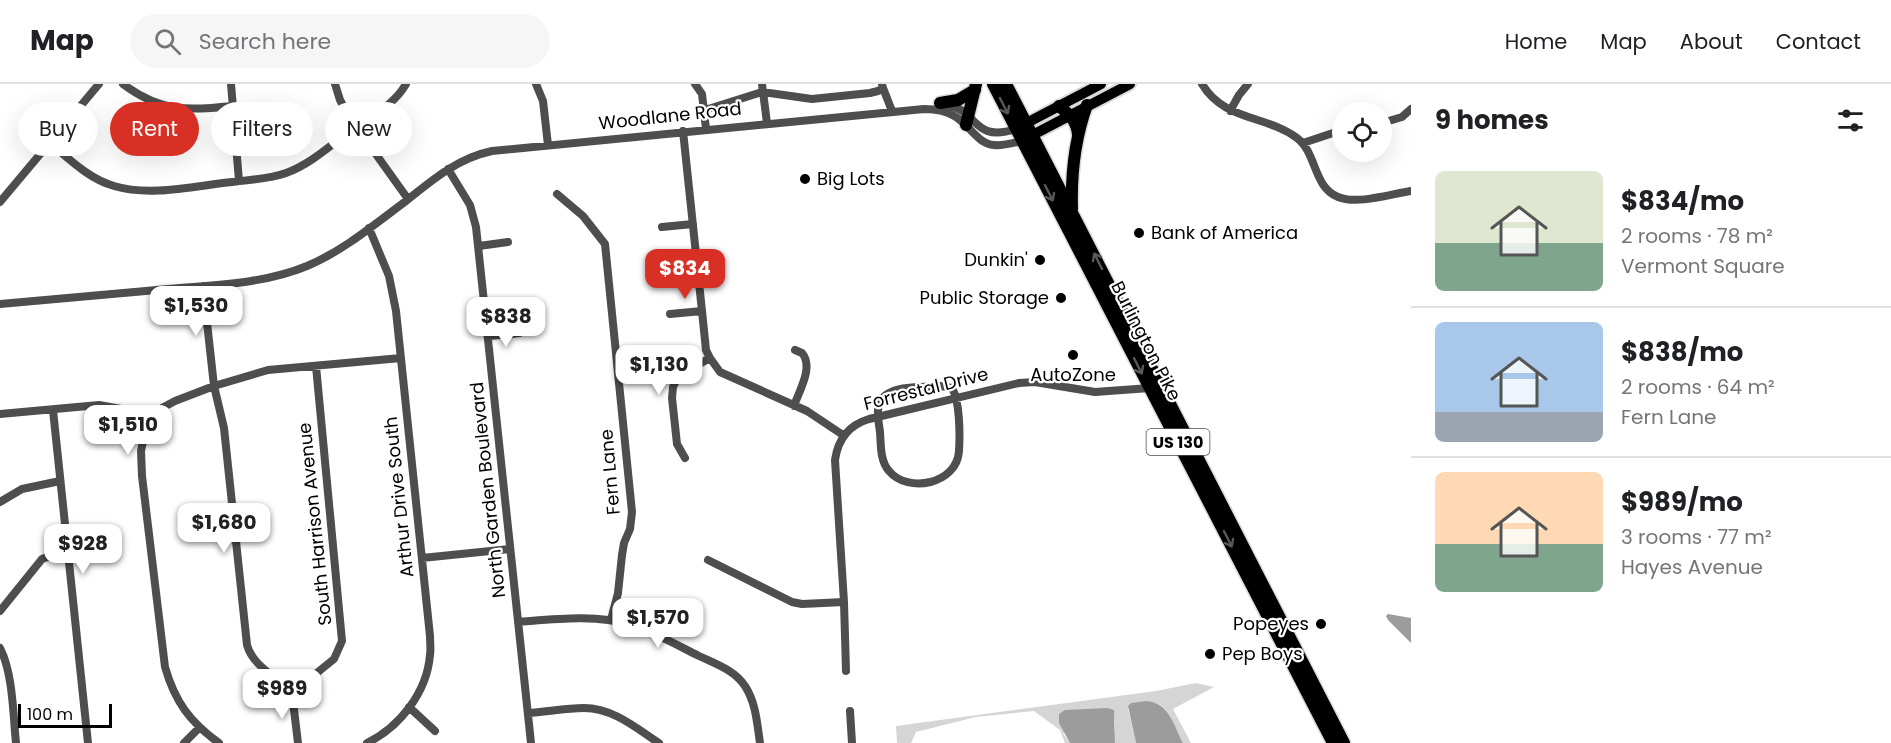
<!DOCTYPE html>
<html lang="en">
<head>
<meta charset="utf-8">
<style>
  body { margin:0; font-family:Poppins,sans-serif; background:#f6f6f6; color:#202124; height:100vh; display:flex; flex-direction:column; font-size:22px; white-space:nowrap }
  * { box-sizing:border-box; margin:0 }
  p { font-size:20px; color:#757577 }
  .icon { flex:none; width:33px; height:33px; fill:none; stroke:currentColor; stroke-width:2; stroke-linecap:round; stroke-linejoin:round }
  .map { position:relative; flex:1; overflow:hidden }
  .panel { display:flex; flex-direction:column; background:#fff; width:480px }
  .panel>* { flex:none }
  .top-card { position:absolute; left:18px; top:18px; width:570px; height:54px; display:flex; gap:12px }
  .controls { position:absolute; left:1332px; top:18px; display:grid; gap:12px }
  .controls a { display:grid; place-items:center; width:60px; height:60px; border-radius:50%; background:#fff; box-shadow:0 6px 24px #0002; font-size:30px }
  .scale { position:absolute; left:18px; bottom:15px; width:94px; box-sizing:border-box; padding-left:6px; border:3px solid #000; border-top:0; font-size:16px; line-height:21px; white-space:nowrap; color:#000; -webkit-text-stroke:4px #fff; paint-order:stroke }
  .price { position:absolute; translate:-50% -51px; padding:0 14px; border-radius:12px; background:#fff; color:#222; font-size:20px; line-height:39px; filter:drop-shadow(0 2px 3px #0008) }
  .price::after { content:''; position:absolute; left:50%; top:36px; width:18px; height:14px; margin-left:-9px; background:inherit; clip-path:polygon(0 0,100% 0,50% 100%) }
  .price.current { background:#d93025; color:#fff }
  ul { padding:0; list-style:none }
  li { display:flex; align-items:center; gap:18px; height:150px; padding:0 24px }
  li+li { border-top:2px solid #e0e0e0 }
  li span { display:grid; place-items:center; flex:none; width:168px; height:120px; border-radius:9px; color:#555 }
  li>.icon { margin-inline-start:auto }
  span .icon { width:72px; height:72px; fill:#fffc; stroke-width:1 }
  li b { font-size:26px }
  h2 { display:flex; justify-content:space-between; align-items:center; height:72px; padding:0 24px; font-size:26px }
  .chip { padding:0 21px; border-radius:27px; background:#fff; box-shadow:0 6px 24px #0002; font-size:21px; line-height:54px }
  .chip.current { background:#d93025; color:#fff }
  header { display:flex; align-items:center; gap:36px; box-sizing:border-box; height:84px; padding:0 30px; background:#fff; border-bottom:2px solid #e0e0e0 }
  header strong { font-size:28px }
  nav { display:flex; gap:33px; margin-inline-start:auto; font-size:21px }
  .search { width:420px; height:54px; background:#f6f6f6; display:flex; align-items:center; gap:15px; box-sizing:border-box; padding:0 21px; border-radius:33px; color:#757577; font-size:22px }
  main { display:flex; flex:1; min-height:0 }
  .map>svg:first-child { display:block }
</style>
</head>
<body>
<header>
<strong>Map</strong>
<div class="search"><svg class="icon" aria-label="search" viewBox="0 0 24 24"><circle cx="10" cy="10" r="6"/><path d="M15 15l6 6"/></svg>Search here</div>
<nav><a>Home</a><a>Map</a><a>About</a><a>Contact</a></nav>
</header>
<main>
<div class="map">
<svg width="1411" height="659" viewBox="0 0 1411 659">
  <rect width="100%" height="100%" fill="#fff"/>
  <path fill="#d5d5d5" d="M1196 599 1214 603 1173 625 1191 659H1183C1168 629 1169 613 1131 619L1128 625 1136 659H1115V636L1063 649 1070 659H1065L1060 646 1034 627 976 633 916 648 911 659H897L896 642 1156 607Z"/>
  <path fill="#9c9c9c" d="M1388 530 1411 534V559L1388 536 1386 532Z
    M1146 617C1170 619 1173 640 1183 659H1136L1128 622 1131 619Z
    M1107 624 1114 626 1115 659H1070L1059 639V630L1065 626Z"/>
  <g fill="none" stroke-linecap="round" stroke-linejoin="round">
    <defs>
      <path id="major" d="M1019 43 1101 0
        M1025 55 1130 0"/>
      <path id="highway" d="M993 0 1333 659
        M1006 0 1344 659
        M940 19 958 16 975 6
        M1059 22C1069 30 1077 37 1078 51
        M966 41 976 0
        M1072 125C1071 91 1075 54 1087 21"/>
    </defs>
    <use href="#major" stroke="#dbdbdb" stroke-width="14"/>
    <use href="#highway" stroke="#dbdbdb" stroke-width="15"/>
    <path stroke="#4e4e4e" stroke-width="8" d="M123 0C160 28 188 27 232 22
      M231 0 239 97
      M335 0 340 16 350 34 408 115
      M536 0 543 17 548 61
      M695 0 702 10 706 45
      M762 0 767 39
      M1202 0C1224 37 1266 31 1297 54 1317 69 1313 103 1338 113 1357 121 1391 110 1411 107
      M883 4 892 27
      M946 20C979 27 972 59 1016 45
      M705 26 762 8 812 15 870 9 878 7 883 4 882 0
      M1230 27 1239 11 1248 0
      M1382 39 1402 33 1411 25
      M683 47 702 227 706 266 710 274 720 288 807 327 843 351
      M50 59C69 75 89 95 114 102 151 113 194 102 232 98 249 96 269 95 286 89 311 80 332 60 354 44 373 31 394 21 406 0
      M1303 59 1342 46
      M448 85 470 121 476 143 531 659
      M557 110 583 132 605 160 632 428 630 445 624 459 622 471 618 509 611 536
      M0 118 99 0
      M662 143 693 140
      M479 162 508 158
      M203 202 214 302 224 344 247 561C253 583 277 592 292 609
      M0 220C56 215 112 210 168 205 214 201 264 200 307 182 343 167 375 140 406 117 432 96 458 74 492 67L924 25C936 25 947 27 956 33 969 41 978 60 994 61 1003 62 1013 59 1022 57
      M670 230 702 227
      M489 252 520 249
      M940 302 952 304C960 317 960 351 959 367 957 400 908 410 889 387 880 377 881 361 880 348 879 339 876 329 879 321 885 299 923 304 940 302Z
      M794 322C799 307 814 283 802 269L795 266
      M53 326 88 659
      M0 330 99 321 121 325 147 342
      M685 374 677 360 672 314 673 303 678 292 710 274
      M0 418 22 405 60 397
      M422 474 510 465
      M708 476 792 518 802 520 844 518
      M0 527 42 475 52 471 67 468
      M518 538C556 535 595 530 632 541 656 549 677 561 699 572 716 580 734 586 745 602 756 619 757 639 760 659
      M0 564C13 589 13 630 16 659
      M846 587 844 518 835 376C838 355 849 341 869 335L1019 299 1035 298 1095 308 1150 304
      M292 609 334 575 342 557 316 282
      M292 609 298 659
      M409 623 435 647
      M850 627 852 659
      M528 629C546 628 565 624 584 624 613 624 636 644 659 659
      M184 659 199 644
      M219 659C190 638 175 618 165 583L142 392 141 367 145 347 153 333 162 324 175 317 214 302 268 286 401 274
      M367 659C400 643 427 608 430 571 431 565 430 558 430 552L396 227 389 192 369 144"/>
    <use href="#major" stroke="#000" stroke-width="10"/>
    <use href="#highway" stroke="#000" stroke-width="12"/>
  </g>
  <defs><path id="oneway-shaft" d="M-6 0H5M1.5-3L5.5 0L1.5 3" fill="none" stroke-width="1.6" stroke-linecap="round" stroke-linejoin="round" transform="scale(1.5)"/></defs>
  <g stroke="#595959">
    <use href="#oneway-shaft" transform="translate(1004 22) rotate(63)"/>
    <use href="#oneway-shaft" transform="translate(1049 109) rotate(63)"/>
    <use href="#oneway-shaft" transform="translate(1098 177) rotate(-117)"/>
    <use href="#oneway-shaft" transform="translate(1138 282) rotate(63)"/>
    <use href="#oneway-shaft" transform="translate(1228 455) rotate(63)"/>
  </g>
  <g fill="#000" stroke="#fff" stroke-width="2">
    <circle cx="805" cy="95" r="6"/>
    <circle cx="1139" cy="149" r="6"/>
    <circle cx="1040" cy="176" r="6"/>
    <circle cx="1061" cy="214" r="6"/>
    <circle cx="1073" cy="271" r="6"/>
    <circle cx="1321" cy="540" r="6"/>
    <circle cx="1210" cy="570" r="6"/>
  </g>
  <g text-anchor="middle" stroke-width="4.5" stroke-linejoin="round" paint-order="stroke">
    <rect fill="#fff" stroke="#4c4c4c" stroke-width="1.5" x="1146.5" y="345" width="63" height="26" rx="4.5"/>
    <g font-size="16" font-weight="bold" fill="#000">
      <text x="1178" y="364">US 130</text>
    </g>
    <g font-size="18" fill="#000" stroke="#fff">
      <text transform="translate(670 32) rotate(-6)" y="6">Woodlane Road</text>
      <text transform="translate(1146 257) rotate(63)" y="6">Burlington Pike</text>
      <text transform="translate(926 305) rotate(-14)" y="6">Forrestal Drive</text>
      <text transform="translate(610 388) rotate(-95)" y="6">Fern Lane</text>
      <text transform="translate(488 406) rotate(-96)" y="6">North Garden Boulevard</text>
      <text transform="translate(399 413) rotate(-96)" y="6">Arthur Drive South</text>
      <text transform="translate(315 440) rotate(-96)" y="6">South Harrison Avenue</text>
    </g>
    <g font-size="18" fill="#000" stroke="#fff" text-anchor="start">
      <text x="817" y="101">Big Lots</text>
      <text x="1151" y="155">Bank of America</text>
      <text x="1028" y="182" text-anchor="end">Dunkin'</text>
      <text x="1049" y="220" text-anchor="end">Public Storage</text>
      <text x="1073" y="297" text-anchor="middle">AutoZone</text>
      <text x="1309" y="546" text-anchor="end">Popeyes</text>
      <text x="1222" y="576">Pep Boys</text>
    </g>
  </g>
</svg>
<div class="controls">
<a><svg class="icon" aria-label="locate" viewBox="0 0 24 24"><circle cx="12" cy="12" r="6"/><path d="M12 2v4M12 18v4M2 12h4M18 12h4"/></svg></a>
</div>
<div class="scale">100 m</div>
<b class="price current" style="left:685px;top:216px">$834</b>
<b class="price" style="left:196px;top:253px">$1,530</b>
<b class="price" style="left:506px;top:264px">$838</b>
<b class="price" style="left:659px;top:312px">$1,130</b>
<b class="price" style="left:128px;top:372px">$1,510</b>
<b class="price" style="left:224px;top:470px">$1,680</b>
<b class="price" style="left:83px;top:491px">$928</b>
<b class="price" style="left:658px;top:565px">$1,570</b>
<b class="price" style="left:282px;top:636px">$989</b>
<div class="top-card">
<a class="chip">Buy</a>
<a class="chip current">Rent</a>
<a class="chip">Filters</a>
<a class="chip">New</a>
</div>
</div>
<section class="panel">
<h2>9 homes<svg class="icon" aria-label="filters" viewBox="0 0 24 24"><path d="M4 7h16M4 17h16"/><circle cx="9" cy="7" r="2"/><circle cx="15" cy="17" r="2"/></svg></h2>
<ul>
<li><span style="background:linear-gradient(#dfe7d0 60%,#7fa58c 0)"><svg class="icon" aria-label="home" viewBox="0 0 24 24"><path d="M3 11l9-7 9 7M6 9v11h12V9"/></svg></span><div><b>$834/mo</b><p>2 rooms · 78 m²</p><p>Vermont Square</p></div></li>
<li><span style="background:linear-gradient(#a9c7e8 75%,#9aa5b1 0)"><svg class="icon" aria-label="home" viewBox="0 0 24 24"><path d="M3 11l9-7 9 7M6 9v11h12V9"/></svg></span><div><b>$838/mo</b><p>2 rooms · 64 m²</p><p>Fern Lane</p></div></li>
<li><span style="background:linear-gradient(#ffd9b3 60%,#7fa58c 0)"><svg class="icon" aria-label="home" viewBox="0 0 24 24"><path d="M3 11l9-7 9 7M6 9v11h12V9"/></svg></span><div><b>$989/mo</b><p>3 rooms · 77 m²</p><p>Hayes Avenue</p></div></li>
</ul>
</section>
</main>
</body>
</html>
